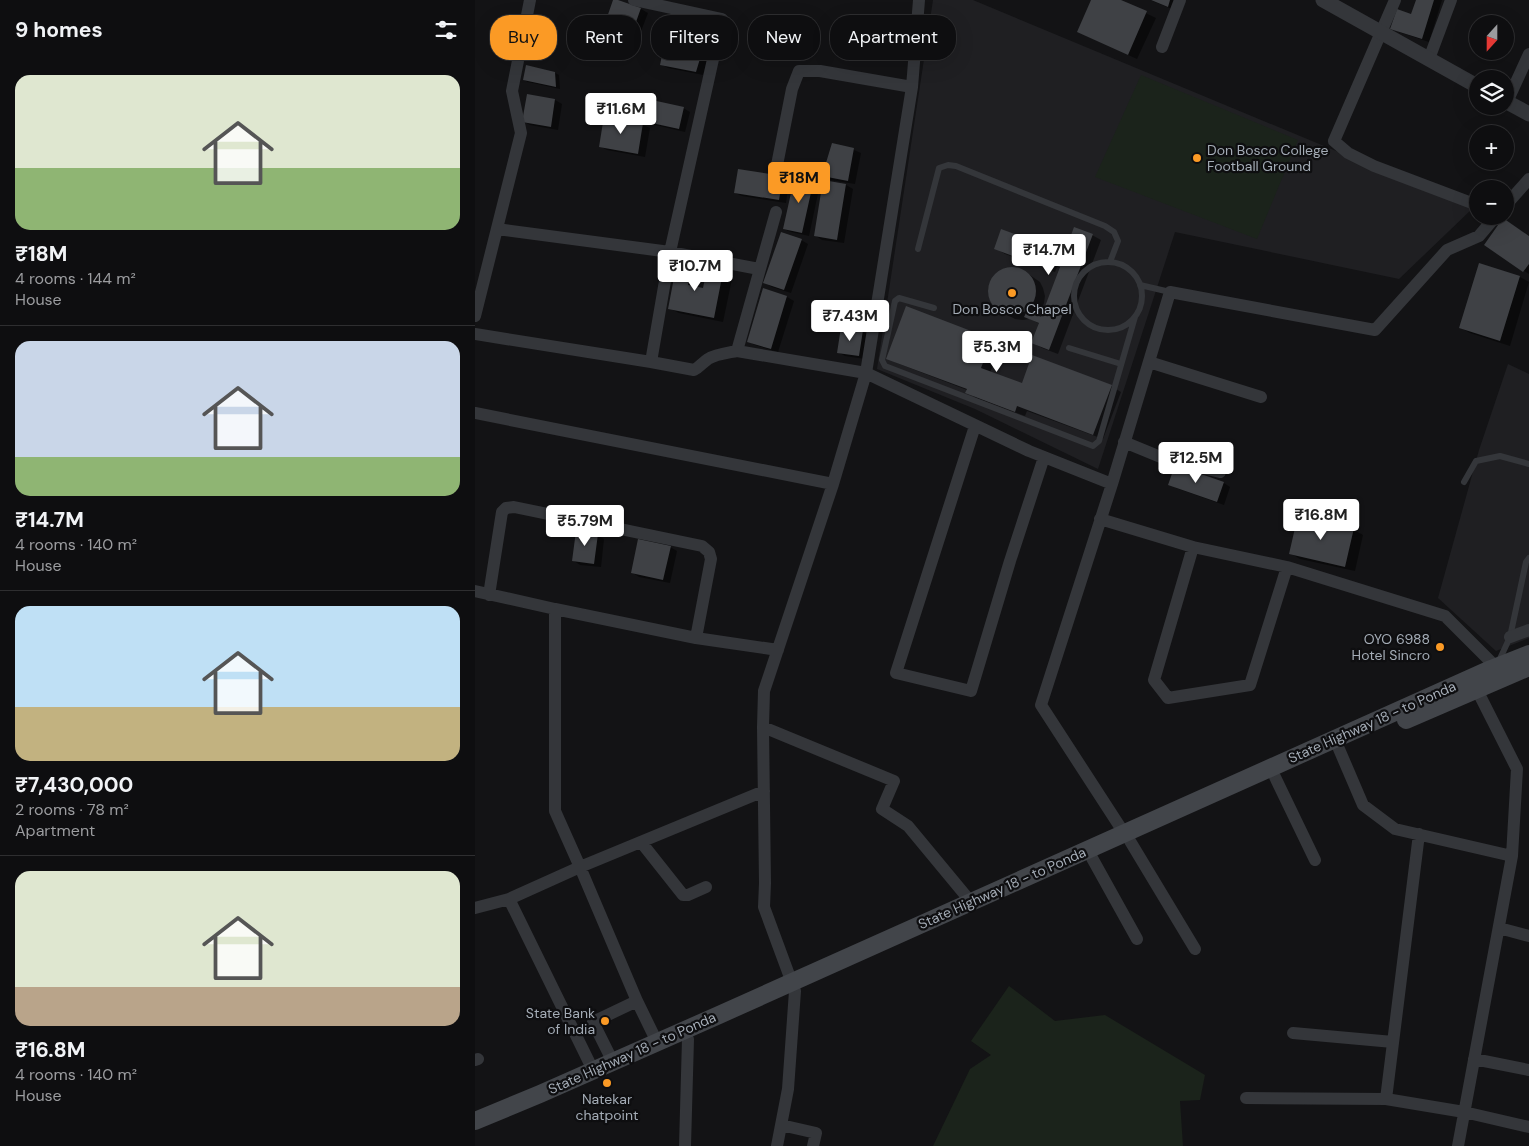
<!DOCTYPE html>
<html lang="en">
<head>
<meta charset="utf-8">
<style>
  body { margin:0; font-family:"DM Sans",sans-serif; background:#171719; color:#f1f3f6; height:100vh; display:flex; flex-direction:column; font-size:19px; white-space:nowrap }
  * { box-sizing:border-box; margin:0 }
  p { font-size:16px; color:#9b9c9f }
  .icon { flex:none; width:28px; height:28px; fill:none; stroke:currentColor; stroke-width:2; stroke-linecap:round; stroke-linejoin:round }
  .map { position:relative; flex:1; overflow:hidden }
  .drawer { display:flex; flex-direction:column; background:#0e0e10; width:475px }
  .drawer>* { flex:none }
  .banner { position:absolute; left:15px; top:15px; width:475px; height:45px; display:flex; gap:10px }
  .needle { width:32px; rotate:201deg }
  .controls { position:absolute; left:994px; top:15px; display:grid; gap:10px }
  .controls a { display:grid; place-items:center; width:45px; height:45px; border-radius:50%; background:#0e0e10; box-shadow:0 5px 20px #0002,0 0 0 1px #2e2e30; font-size:25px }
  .price { position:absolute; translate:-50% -42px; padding:0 11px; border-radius:5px; background:#fff; color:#222; font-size:16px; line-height:32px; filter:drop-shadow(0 1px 2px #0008) }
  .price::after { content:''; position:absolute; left:50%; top:30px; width:15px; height:11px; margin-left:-8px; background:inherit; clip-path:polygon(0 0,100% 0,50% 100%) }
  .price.on { background:#fb9a25; color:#111 }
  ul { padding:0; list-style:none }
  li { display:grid; align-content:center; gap:10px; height:265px; padding:0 15px }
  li+li { border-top:1px solid #2e2e30 }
  li span { display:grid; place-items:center; height:155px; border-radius:15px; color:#555 }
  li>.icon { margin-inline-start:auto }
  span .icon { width:90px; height:90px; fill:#fffc; stroke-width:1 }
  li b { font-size:21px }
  h2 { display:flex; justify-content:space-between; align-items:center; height:60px; padding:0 15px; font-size:21px }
  .tag { padding:0 18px; border-radius:20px; background:#0e0e10; box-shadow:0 5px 20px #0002,0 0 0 1px #2e2e30; font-size:18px; line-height:45px }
  .tag.on { background:#fb9a25; color:#111 }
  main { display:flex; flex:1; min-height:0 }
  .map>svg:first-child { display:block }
</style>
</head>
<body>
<main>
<section class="drawer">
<h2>9 homes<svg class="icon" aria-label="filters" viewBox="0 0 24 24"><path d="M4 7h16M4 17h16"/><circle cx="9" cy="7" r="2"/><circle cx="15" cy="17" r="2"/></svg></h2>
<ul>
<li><span style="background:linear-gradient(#dfe7d0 60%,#8fb573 0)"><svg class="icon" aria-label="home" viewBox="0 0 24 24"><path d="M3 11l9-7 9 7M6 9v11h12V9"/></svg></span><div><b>₹18M</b><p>4 rooms · 144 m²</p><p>House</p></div></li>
<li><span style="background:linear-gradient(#c9d6e8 75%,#8fb573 0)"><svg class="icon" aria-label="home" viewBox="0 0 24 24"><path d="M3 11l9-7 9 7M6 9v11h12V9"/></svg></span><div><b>₹14.7M</b><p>4 rooms · 140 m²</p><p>House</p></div></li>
<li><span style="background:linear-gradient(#bfe0f5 65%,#c2b280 0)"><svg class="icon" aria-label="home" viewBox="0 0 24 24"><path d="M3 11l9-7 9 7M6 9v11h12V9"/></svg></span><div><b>₹7,430,000</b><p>2 rooms · 78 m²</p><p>Apartment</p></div></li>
<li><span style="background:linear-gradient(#dfe7d0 75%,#b9a48a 0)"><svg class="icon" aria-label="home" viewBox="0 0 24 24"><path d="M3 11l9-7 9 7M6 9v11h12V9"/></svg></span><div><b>₹16.8M</b><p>4 rooms · 140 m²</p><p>House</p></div></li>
</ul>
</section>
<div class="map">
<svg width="1054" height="1146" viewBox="0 0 1054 1146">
  <rect width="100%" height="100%" fill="#131315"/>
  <path fill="#1f1f22" d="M458 0H498L998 208 924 279 700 232 623 469 500 409 402 369Z
    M1033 364 1054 374V638L1021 651 963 598 1004 450Z"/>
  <path fill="#1b231b" d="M666 75 823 140 782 239 620 177Z
    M534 986 580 1021 630 1015 730 1075 725 1100 705 1101 708 1146H458L495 1069 516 1055 496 1041Z"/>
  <path fill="#0007" d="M139 0 166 9 173 13 163 39 137 29 130 26Z
    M617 0H643L681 18 662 59 603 32Z
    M675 0H706L702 11Z
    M942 0H967L954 42 924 32 917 28 937 16Z
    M231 20 238 24 235 46 202 41 195 38Z
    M226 53 233 57 228 75 193 68 186 64Z
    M80 73 84 75 85 89 53 82 49 80Z
    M53 95 80 100 87 104 83 130 55 125 48 121Z
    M208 108 215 112 210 132 180 125 174 121Z
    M130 118 168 125 175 128 170 157 132 150 125 146Z
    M358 145 379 150 386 153 380 184 355 180 349 176Z
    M308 177 314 181 311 203 267 196 260 193Z
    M338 180 345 184 334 236 316 232 309 229Z
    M349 182 371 185 378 189 369 243 347 240 341 236Z
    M1029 219 1054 236V274L1011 245Z
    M617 235 626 240 583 354 567 348 558 343 565 324 555 319 548 320 540 319 523 310 517 304 514 297 513 289 515 282 520 275 526 270 533 268H541L549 271 565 282 568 288 570 296 569 303 566 310 561 316 567 318 586 268 582 267 580 272 530 254 520 248 579 250 590 256Z
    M326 240 333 244 316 293 297 287 290 283Z
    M203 264 217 267 226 272 223 288 229 289 248 274 257 279 248 322 204 313 194 308Z
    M1005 265 1045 277 1054 282 1035 346 995 333 986 328Z
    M312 297 319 301 303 352 280 345 273 341Z
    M388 331 394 335 390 359 370 356 363 352Z
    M517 340 526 345 515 373 547 385 636 386 646 392 628 439 552 411 550 416 501 398 492 392V390L422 363 413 358Z
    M701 467 749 483 755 487 749 505 701 488 695 484Z
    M824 517 879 530 888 535 880 571 825 559 815 553Z
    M122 535 129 539 126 567 105 565 99 561Z
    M195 547 202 551 195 583 164 577 158 573Z"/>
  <path fill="#3f4145" d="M138 0H143L166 8 156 36 129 26Z
    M616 0H646L672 11 653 55 602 32Z
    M676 0H695L693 7Z
    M941 0H959L947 39 915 29 922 9 936 14Z
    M197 14 232 19 228 43 194 38Z
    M190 41 227 52 221 72 185 65Z
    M51 65 80 72 81 87 48 80Z
    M52 94 80 99 76 127 47 122Z
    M177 100 209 107 204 129 172 122Z
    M129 116 168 123 163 154 124 147Z
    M357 143 379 148 373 181 347 176Z
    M263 169 308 176 304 200 259 193Z
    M320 175 339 179 327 233 308 229Z
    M348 180 371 184 362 240 339 236Z
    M1028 218 1054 236V264L1048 272 1009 245Z
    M599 227 618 234 574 350 556 343 564 323 549 317 552 311 566 317 585 267 572 262 570 268 519 249 526 229 580 249 578 254 588 257Z
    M306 232 327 239 309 290 288 283Z
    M202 262 217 265 213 285 228 288 232 269 248 272 239 318 193 309Z
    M1004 263 1045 276 1025 341 984 328Z
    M513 291a24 24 0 1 1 48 0a24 24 0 1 1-48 0Z
    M288 288 312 296 296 349 272 342Z
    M431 306 517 339 506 368 547 383 557 355 637 385 618 435 542 406 540 412 490 393 492 389 411 359Z
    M366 327 388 330 384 356 362 353Z
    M700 465 749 482 742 502 693 485Z
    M823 515 879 528 870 567 814 554Z
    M101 531 123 534 119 564 97 561Z
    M163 539 196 546 188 580 156 573Z"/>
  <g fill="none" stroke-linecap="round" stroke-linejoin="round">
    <path stroke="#34363a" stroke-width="6" d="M443 249 464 168 473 165 481 166 630 226 639 232 643 241 635 262
      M599 296a34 34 0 1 1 68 0a34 34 0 1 1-68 0Z
      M665 285 695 292
      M459 308 424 298 420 301 407 360 410 366 618 446 624 441 660 317
      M594 348 646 364
      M989 482 1001 461 1025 456 1054 464
      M1023 663 1035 637 1051 562 1054 558"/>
    <path stroke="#34363a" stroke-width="12" d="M444 0 437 87 391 373 554 451 637 484 695 292 900 330 972 250 1004 236 1021 216
      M920 0 859 141 873 153 899 166 1002 205
      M687 47 705 0
      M954 59 976 0
      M1032 102 1054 54
      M302 165 317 89 324 71H345L437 87
      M1030 206 1054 179
      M301 212 262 351 391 373 358 484
      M22 229 195 252 284 269
      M0 316 46 133 37 91 55 0
      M0 334 176 362 195 252 247 19 159 0
      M176 362 219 370C225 367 227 363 233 359 241 354 252 353 262 351
      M674 362 786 397
      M0 413 358 484 289 691 288 727 419 781 407 809 433 826 496 902
      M500 426 421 673 496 691 535 561 569 457
      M649 442 688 458 745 472
      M637 484 566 705 649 833
      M625 519 718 547 679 680 693 698 775 685 812 567 970 616 1021 667 1024 672
      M718 547 812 567
      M0 591 80 609V811L105 867 34 899
      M14 595 27 512 31 508 39 507 227 546 234 552 236 559 221 638
      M80 609 221 638 303 650
      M1035 637 1054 630
      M998 682 1042 769 1037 856
      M288 727 290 883 289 907 320 991 313 1089 302 1146
      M864 749 888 805 920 829 1037 856 983 1146
      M800 777 840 860
      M944 834 911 1099 989 1112 1054 1127
      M655 841 720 949
      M166 842 208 895H213L231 887
      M617 858 662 939
      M0 908 34 899 118 1070
      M1024 928 1054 936
      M162 1001 105 867 289 791
      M818 1033 918 1042
      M999 1059 1054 1070
      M0 1060 3 1059
      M138 1062 118 1022 162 1001 182 1042
      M771 1098 911 1099
      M306 1125 341 1133 338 1146
      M210 1146 213 1039"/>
    <path stroke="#34363a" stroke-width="15" d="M848 0 1002 86
      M1030 101 1054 114"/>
    <path stroke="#42454a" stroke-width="18" d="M931 720 1054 667
      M0 1121 65 1094 244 1015 1016 669 1054 654"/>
  </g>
  <g fill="#fb9a25" stroke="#0e0e10" stroke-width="2">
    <circle cx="722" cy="158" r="5"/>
    <circle cx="537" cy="293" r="5"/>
    <circle cx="965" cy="647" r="5"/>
    <circle cx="130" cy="1021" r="5"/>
    <circle cx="132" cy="1083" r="5"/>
  </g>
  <g text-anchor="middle" stroke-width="4.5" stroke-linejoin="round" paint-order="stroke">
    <g font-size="14" fill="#a4acb6" stroke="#0e0e10">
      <text x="732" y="155" text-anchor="start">Don Bosco College<tspan x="732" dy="16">Football Ground</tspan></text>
      <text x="537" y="314">Don Bosco Chapel</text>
      <text x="955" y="644" text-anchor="end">OYO 6988<tspan x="955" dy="16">Hotel Sincro</tspan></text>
      <text x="120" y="1018" text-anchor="end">State Bank<tspan x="120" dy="16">of India</tspan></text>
      <text x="132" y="1104">Natekar<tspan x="132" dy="16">chatpoint</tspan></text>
    </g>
    <g font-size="14" fill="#a4acb6" stroke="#0e0e10">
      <text transform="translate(897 722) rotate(-24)" y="5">State Highway 18 - to Ponda</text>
      <text transform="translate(527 888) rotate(-24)" y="5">State Highway 18 - to Ponda</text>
      <text transform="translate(157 1053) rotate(-24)" y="5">State Highway 18 - to Ponda</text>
    </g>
  </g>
</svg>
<div class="controls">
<a><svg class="needle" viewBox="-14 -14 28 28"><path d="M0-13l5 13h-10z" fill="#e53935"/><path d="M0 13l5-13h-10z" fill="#9b9c9f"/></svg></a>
<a><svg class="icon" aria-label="layers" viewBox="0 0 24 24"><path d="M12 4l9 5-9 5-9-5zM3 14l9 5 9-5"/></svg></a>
<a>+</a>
<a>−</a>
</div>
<b class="price" style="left:146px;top:135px">₹11.6M</b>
<b class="price on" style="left:324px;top:204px">₹18M</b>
<b class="price" style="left:574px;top:276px">₹14.7M</b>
<b class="price" style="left:220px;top:292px">₹10.7M</b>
<b class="price" style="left:375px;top:342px">₹7.43M</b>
<b class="price" style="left:522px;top:373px">₹5.3M</b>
<b class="price" style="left:721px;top:484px">₹12.5M</b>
<b class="price" style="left:846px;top:541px">₹16.8M</b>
<b class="price" style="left:110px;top:547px">₹5.79M</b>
<div class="banner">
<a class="tag on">Buy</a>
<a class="tag">Rent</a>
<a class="tag">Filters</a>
<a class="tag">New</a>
<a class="tag">Apartment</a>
</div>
</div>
</main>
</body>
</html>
